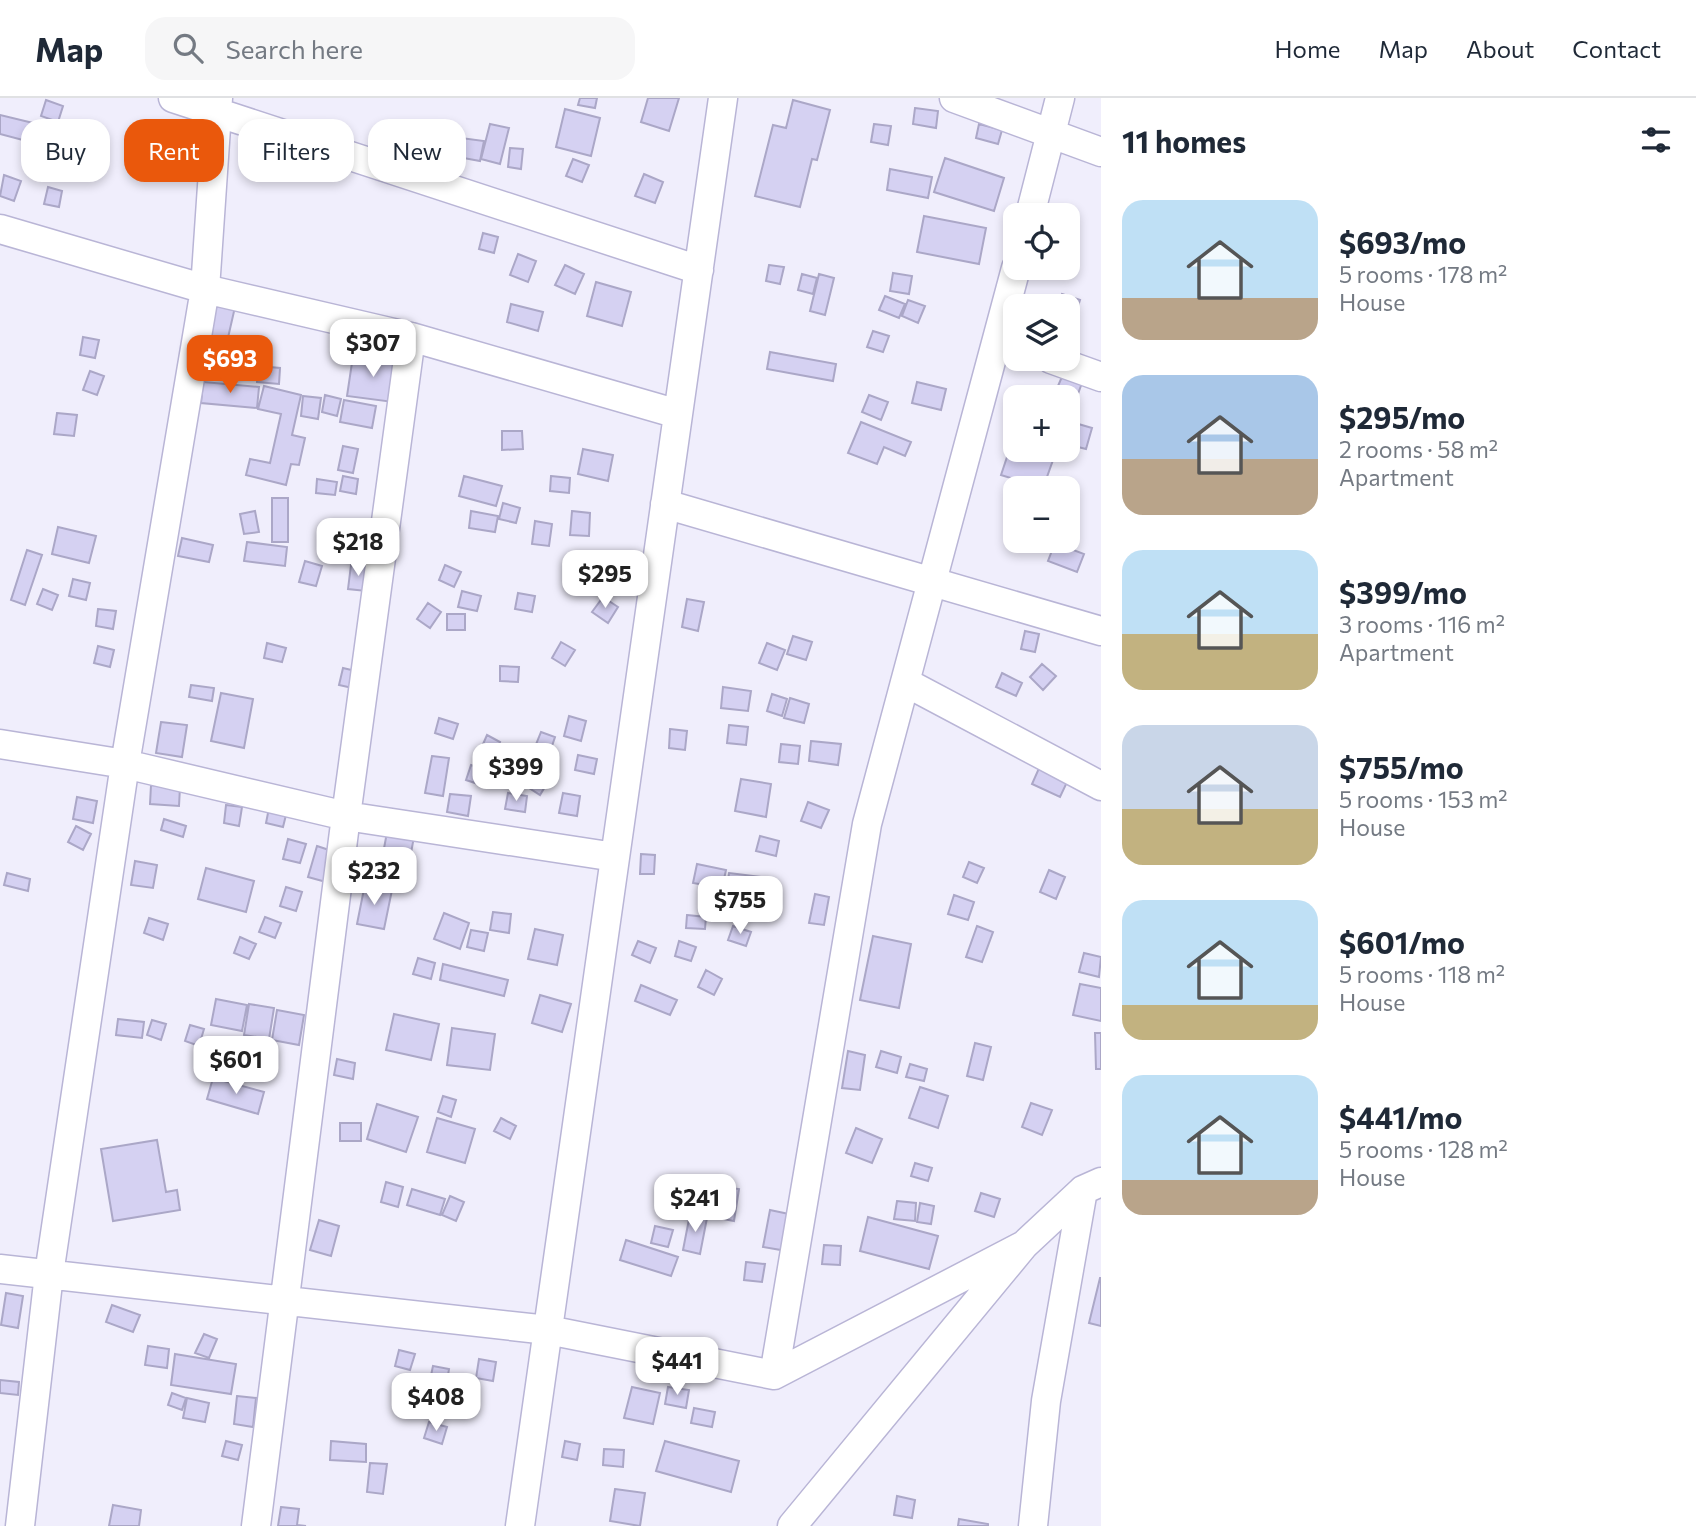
<!DOCTYPE html>
<html lang="en">
<head>
<meta charset="utf-8">
<style>
  body { margin:0; font-family:Commissioner,sans-serif; background:#f6f6f7; color:#1f2937; height:100vh; display:flex; flex-direction:column; font-size:26px; white-space:nowrap }
  * { box-sizing:border-box; margin:0 }
  p { font-size:23px; color:#747a83 }
  .icon { flex:none; width:38px; height:38px; fill:none; stroke:currentColor; stroke-width:2; stroke-linecap:round; stroke-linejoin:round }
  .map { position:relative; flex:1; overflow:hidden }
  .side { display:flex; flex-direction:column; background:#fff; width:595px }
  .side>* { flex:none }
  .guide { position:absolute; left:21px; top:21px; width:665px; height:63px; display:flex; gap:14px }
  .buttons { position:absolute; left:1003px; top:105px; display:grid; gap:14px }
  .buttons a { display:grid; place-items:center; width:77px; height:77px; border-radius:14px; background:#fff; box-shadow:0 4px 10px #0003; font-size:35px }
  .price { position:absolute; translate:-50% -60px; padding:0 16px; border-radius:14px; background:#fff; color:#222; font-size:23px; line-height:46px; filter:drop-shadow(0 2px 4px #0008) }
  .price::after { content:''; position:absolute; left:50%; top:42px; width:21px; height:16px; margin-left:-10px; background:inherit; clip-path:polygon(0 0,100% 0,50% 100%) }
  .price.active { background:#ea580c; color:#fff }
  ul { padding:0; list-style:none }
  li { display:flex; align-items:center; gap:21px; height:175px; padding:0 21px }
  li span { display:grid; place-items:center; flex:none; width:196px; height:140px; border-radius:21px; color:#555 }
  li>.icon { margin-inline-start:auto }
  span .icon { width:84px; height:84px; fill:#fffc; stroke-width:1 }
  li b { font-size:30px }
  h2 { display:flex; justify-content:space-between; align-items:center; height:84px; padding:0 21px; font-size:30px }
  .tag { padding:0 24px; border-radius:21px; background:#fff; box-shadow:0 4px 10px #0003; font-size:24px; line-height:63px }
  .tag.active { background:#ea580c; color:#fff }
  header { display:flex; align-items:center; gap:42px; box-sizing:border-box; height:98px; padding:0 35px; background:#fff; border-bottom:2px solid #e0e1e3 }
  header strong { font-size:33px }
  nav { display:flex; gap:38px; margin-inline-start:auto; font-size:24px }
  .search { width:490px; height:63px; background:#f6f6f7; display:flex; align-items:center; gap:18px; box-sizing:border-box; padding:0 24px; border-radius:21px; color:#747a83; font-size:26px }
  main { display:flex; flex:1; min-height:0 }
  .map>svg:first-child { display:block }
</style>
</head>
<body>
<header>
<strong>Map</strong>
<div class="search"><svg class="icon" aria-label="search" viewBox="0 0 24 24"><circle cx="10" cy="10" r="6"/><path d="M15 15l6 6"/></svg>Search here</div>
<nav><a>Home</a><a>Map</a><a>About</a><a>Contact</a></nav>
</header>
<main>
<div class="map">
<svg width="1101" height="1428" viewBox="0 0 1101 1428">
  <rect width="100%" height="100%" fill="#f0eefc"/>
  <path fill="#d5d1f2" stroke="#aba7c7" stroke-width="2" d="M580 0H597L595 10 578 7Z
    M648 0H679L669 33 641 24Z
    M46 2 63 8 58 24 41 18Z
    M793 2 830 12 817 62 812 61 800 109 755 98 773 27 786 30Z
    M915 10 938 13 936 30 913 26Z
    M565 11 600 20 591 58 556 49Z
    M0 17 58 31 53 50 0 36Z
    M490 26 509 30 500 66 481 61Z
    M874 26 891 28 888 47 871 44Z
    M979 26 1002 32 998 46 976 40Z
    M154 40 186 47 179 78 147 70Z
    M461 40 484 43 480 63 458 59Z
    M510 50 523 51 521 71 508 69Z
    M945 60 1004 80 994 113 934 94Z
    M573 61 589 67 582 84 566 78Z
    M890 71 932 79 928 100 887 92Z
    M644 76 663 84 655 105 635 98Z
    M4 77 21 83 14 103 0 98Z
    M48 89 62 93 59 109 44 106Z
    M924 118 986 130 979 166 917 154Z
    M483 135 498 139 494 155 479 151Z
    M518 156 536 163 528 184 510 177Z
    M565 167 584 176 575 196 555 187Z
    M769 167 784 169 780 186 766 183Z
    M893 175 912 178 909 196 890 193Z
    M802 176 817 180 813 196 798 192Z
    M819 176 834 180 825 217 810 213Z
    M596 184 631 194 622 228 587 218Z
    M1062 196 1080 202 1075 218 1068 216V208H1058Z
    M885 198 905 206 899 220 879 212Z
    M908 202 925 208 918 225 902 218Z
    M213 203 235 209 227 244 205 239Z
    M511 206 543 214 538 233 507 224Z
    M873 233 889 238 883 254 867 249Z
    M83 239 99 242 95 260 80 257Z
    M770 254 836 266 833 283 767 271Z
    M353 258 399 265 393 304 347 298Z
    M1070 260 1088 268 1078 296 1058 288Z
    M258 268 280 270 279 286 257 284Z
    M90 273 104 278 97 297 83 292Z
    M203 284 259 289 257 310 201 305Z
    M917 284 946 291 941 312 912 305Z
    M264 288 301 297 292 337 305 340 299 367 291 366 286 387 246 377 250 361 270 365 281 316 258 311Z
    M325 297 341 301 337 318 322 314Z
    M869 297 888 304 881 322 862 314Z
    M303 298 321 300 318 321 301 318Z
    M344 302 376 308 372 330 340 324Z
    M57 315 77 317 74 338 54 336Z
    M861 324 911 344 905 358 884 349 877 366 848 355Z
    M1075 325 1092 330 1086 351 1070 347Z
    M502 333H522L523 351 502 352Z
    M1011 347 1015 349V352H1024L1053 362 1043 390 1001 377Z
    M343 348 358 351 353 375 338 372Z
    M583 351 613 357 608 383 578 376Z
    M343 378 358 381 356 396 340 393Z
    M464 378 502 388 496 408 459 398Z
    M551 378 570 380 569 395 550 393Z
    M317 381 337 384 335 397 316 395Z
    M272 400H288V444H272Z
    M503 405 520 410 516 425 499 421Z
    M255 413 259 434 244 436 240 416Z
    M471 413 498 418 495 434 469 430Z
    M572 413 590 415 589 438 570 437Z
    M535 423 552 426 549 448 532 446Z
    M58 429 96 438 89 465 52 456Z
    M182 440 213 447 209 464 178 458Z
    M247 444 287 449 285 468 244 463Z
    M1055 445 1084 456 1077 474 1048 463Z
    M27 452 42 457 25 507 11 502Z
    M606 459 622 463 619 480 602 477Z
    M305 463 322 468 316 488 299 484Z
    M351 467 368 469 366 493 348 491Z
    M445 467 461 474 454 489 439 482Z
    M73 481 90 485 86 502 69 498Z
    M43 491 58 497 52 512 37 506Z
    M462 493 481 498 477 513 458 509Z
    M518 495 535 498 532 514 515 511Z
    M603 499 618 509 608 525 592 514Z
    M687 501 704 504 698 533 682 529Z
    M428 505 441 514 430 530 417 521Z
    M98 511 116 513 113 531 96 528Z
    M447 516H465V532H447Z
    M1025 533 1039 536 1035 554 1021 551Z
    M793 538 812 544 806 562 787 556Z
    M561 544 575 552 565 568 552 560Z
    M267 545 286 550 282 564 264 560Z
    M767 545 785 552 777 572 759 565Z
    M98 548 114 552 110 569 94 565Z
    M1042 566 1056 578 1043 592 1030 579Z
    M500 568 519 569 518 584 500 583Z
    M343 570 360 574 357 591 339 587Z
    M1002 575 1022 585 1016 598 996 589Z
    M191 587 214 590 212 603 189 599Z
    M723 589 751 593 748 613 721 610Z
    M221 595 253 601 244 650 211 643Z
    M772 596 787 601 782 618 767 613Z
    M790 600 809 606 804 625 784 620Z
    M569 618 586 623 581 643 564 638Z
    M439 620 458 626 453 641 435 635Z
    M161 624 187 627 182 659 156 655Z
    M729 627 748 629 746 647 727 645Z
    M670 631 687 633 685 652 669 650Z
    M541 634 555 639 550 654 535 649Z
    M487 637 500 644 493 659 480 653Z
    M811 643 841 646 838 667 809 663Z
    M781 646 800 648 798 666 779 664Z
    M578 657 597 661 594 676 575 672Z
    M432 658 449 660 443 698 425 695Z
    M471 667 486 672 481 687 466 682Z
    M1040 668 1068 682 1060 699 1032 686Z
    M535 673 549 682 540 697 526 688Z
    M741 681 771 686 766 719 735 713Z
    M151 687 180 689 179 708 150 706Z
    M508 695 527 698 525 714 505 711Z
    M563 695 580 698 577 718 559 715Z
    M450 696 471 698 468 718 447 714Z
    M77 699 97 703 93 725 73 721Z
    M808 704 829 712 821 730 801 723Z
    M270 705 288 709 283 729 266 725Z
    M226 707 242 709 239 728 224 725Z
    M164 721 186 728 183 739 161 732Z
    M76 728 91 736 83 752 68 744Z
    M388 729 415 733 409 766 382 761Z
    M760 738 779 743 776 758 756 753Z
    M288 741 306 746 300 765 283 761Z
    M317 748 335 754 326 784 308 779Z
    M641 756 655 757 654 776H640Z
    M135 763 157 767 153 790 131 787Z
    M969 764 984 770 977 785 963 779Z
    M697 766 726 772 722 790 693 785Z
    M206 770 254 783 246 814 198 801Z
    M1049 772 1065 779 1056 801 1040 794Z
    M7 775 30 781 28 793 4 787Z
    M729 775 762 779 758 810 725 806Z
    M365 786 392 792 384 831 357 826Z
    M286 789 302 794 296 813 280 808Z
    M815 796 829 799 824 827 809 825Z
    M954 797 974 804 968 822 948 816Z
    M493 814 511 816 509 835 490 832Z
    M444 815 469 825 460 851 434 841Z
    M687 817 706 819 705 831 686 830Z
    M265 819 281 825 275 840 259 834Z
    M149 820 168 826 163 842 144 835Z
    M733 828 751 834 746 848 728 842Z
    M977 828 993 834 982 864 966 859Z
    M535 831 563 837 557 867 528 861Z
    M471 832 488 835 484 853 467 849Z
    M873 838 911 846 899 910 860 902Z
    M240 839 256 846 249 861 234 855Z
    M638 843 656 850 650 865 632 857Z
    M679 843 696 849 691 863 675 858Z
    M1084 855 1101 859 1099 879 1079 874Z
    M418 860 435 865 431 881 413 876Z
    M443 866 508 882 504 898 440 882Z
    M706 872 722 881 714 897 698 889Z
    M1080 886 1101 890V923L1073 917Z
    M641 887 677 902 670 917 635 903Z
    M540 897 571 906 562 934 532 925Z
    M216 901 247 907 242 933 211 927Z
    M249 906 274 910 269 941 244 937Z
    M277 912 304 917 299 947 272 942Z
    M394 916 439 926 431 962 386 952Z
    M118 921 144 924 142 940 116 937Z
    M152 922 166 926 161 942 147 937Z
    M190 927 204 931 199 948 185 943Z
    M452 930 495 936 490 972 447 967Z
    M1095 935H1101V971H1096Z
    M236 943 249 948 242 966 229 961Z
    M975 945 991 949 983 982 967 978Z
    M848 953 865 957 860 992 842 990Z
    M881 953 901 959 897 975 876 969Z
    M337 961 355 965 353 981 334 977Z
    M910 966 927 971 924 983 906 979Z
    M213 980 264 994 258 1016 207 1001Z
    M920 989 948 998 938 1030 909 1020Z
    M443 998 456 1002 451 1019 438 1014Z
    M1031 1005 1052 1012 1042 1037 1022 1029Z
    M377 1006 418 1019 406 1054 367 1041Z
    M437 1020 475 1031 465 1065 427 1054Z
    M501 1020 516 1028 510 1041 494 1033Z
    M340 1025H361V1043H340Z
    M856 1030 882 1041 872 1065 846 1055Z
    M157 1042 166 1094 177 1092 180 1112 113 1123 101 1051Z
    M915 1065 932 1070 928 1083 911 1078Z
    M386 1084 403 1089 398 1109 381 1104Z
    M723 1089 739 1091 734 1123 718 1120Z
    M412 1091 445 1101 440 1117 407 1107Z
    M981 1095 1000 1101 994 1119 975 1113Z
    M450 1098 464 1104 456 1123 442 1117Z
    M897 1103 916 1105 915 1123 894 1121Z
    M920 1105 934 1108 931 1126 917 1124Z
    M770 1112 789 1116 781 1152 763 1149Z
    M690 1116 707 1120 700 1156 683 1152Z
    M868 1119 938 1138 929 1171 860 1153Z
    M319 1122 339 1128 331 1158 310 1152Z
    M655 1128 673 1132 668 1149 651 1145Z
    M626 1142 678 1159 671 1178 620 1162Z
    M824 1147 841 1148 840 1167 822 1166Z
    M746 1164 765 1166 762 1184 744 1182Z
    M1100 1180H1101V1228L1089 1225Z
    M6 1195 23 1198 18 1230 1 1227Z
    M112 1207 140 1217 133 1234 106 1224Z
    M204 1236 217 1241 209 1260 195 1255Z
    M148 1248 169 1251 167 1270 145 1267Z
    M399 1252 415 1256 410 1272 395 1268Z
    M175 1256 236 1266 231 1296 171 1287Z
    M479 1261 496 1264 493 1283 476 1280Z
    M433 1268 449 1271 446 1290 429 1287Z
    M0 1282 19 1284 18 1297 0 1295Z
    M632 1289 660 1295 653 1326 624 1320Z
    M668 1289 689 1292 686 1310 665 1306Z
    M172 1295 186 1300 182 1312 168 1307Z
    M237 1298 256 1300 253 1329 234 1326Z
    M187 1300 209 1305 205 1324 183 1320Z
    M694 1310 715 1314 712 1329 691 1325Z
    M429 1324 447 1329 442 1346 424 1340Z
    M226 1343 242 1347 238 1362 222 1358Z
    M331 1343 366 1346V1364L330 1362Z
    M565 1343 580 1346 577 1362 562 1359Z
    M665 1343 739 1363 731 1394 656 1373Z
    M604 1351 624 1352 623 1369 603 1367Z
    M370 1365 387 1366 383 1396 367 1394Z
    M615 1391 645 1395 640 1428 610 1423Z
    M897 1398 915 1402 912 1420 894 1417Z
    M113 1407 141 1412 139 1428H109Z
    M281 1409 299 1411 297 1427 306 1428H278Z
    M959 1421 988 1426V1428H958Z"/>
  <g fill="none" stroke-linecap="round" stroke-linejoin="round">
    <defs>
      <path id="minor" d="M173 0 699 172
        M954 0 1101 54
        M1030 117 1060 0
        M0 131 205 191 411 239 678 316
        M1051 261 1101 279
        M665 406 1101 533
        M905 584 1101 688
        M0 646 125 666 346 718 615 759
        M0 1171 548 1232 774 1277 1024 1147
        M774 1277 867 726 1016 170
        M20 1428 49 1176 125 666 205 191 218 0
        M256 1428 346 718 411 239
        M520 1428 723 0
        M792 1428 1024 1147 1083 1092
        M1033 1428 1046 1303 1083 1092 1101 1084"/>
    </defs>
    <use href="#minor" stroke="#b9b5d6" stroke-width="31"/>
    <use href="#minor" stroke="#fff" stroke-width="28"/>
  </g>
</svg>
<div class="buttons">
<a><svg class="icon" aria-label="locate" viewBox="0 0 24 24"><circle cx="12" cy="12" r="6"/><path d="M12 2v4M12 18v4M2 12h4M18 12h4"/></svg></a>
<a><svg class="icon" aria-label="layers" viewBox="0 0 24 24"><path d="M12 4l9 5-9 5-9-5zM3 14l9 5 9-5"/></svg></a>
<a>+</a>
<a>−</a>
</div>
<b class="price" style="left:373px;top:281px">$307</b>
<b class="price active" style="left:230px;top:297px">$693</b>
<b class="price" style="left:358px;top:480px">$218</b>
<b class="price" style="left:605px;top:512px">$295</b>
<b class="price" style="left:516px;top:705px">$399</b>
<b class="price" style="left:374px;top:809px">$232</b>
<b class="price" style="left:740px;top:838px">$755</b>
<b class="price" style="left:236px;top:998px">$601</b>
<b class="price" style="left:695px;top:1136px">$241</b>
<b class="price" style="left:677px;top:1299px">$441</b>
<b class="price" style="left:436px;top:1335px">$408</b>
<div class="guide">
<a class="tag">Buy</a>
<a class="tag active">Rent</a>
<a class="tag">Filters</a>
<a class="tag">New</a>
</div>
</div>
<section class="side">
<h2>11 homes<svg class="icon" aria-label="filters" viewBox="0 0 24 24"><path d="M4 7h16M4 17h16"/><circle cx="9" cy="7" r="2"/><circle cx="15" cy="17" r="2"/></svg></h2>
<ul>
<li><span style="background:linear-gradient(#bfe0f5 70%,#b9a48a 0)"><svg class="icon" aria-label="home" viewBox="0 0 24 24"><path d="M3 11l9-7 9 7M6 9v11h12V9"/></svg></span><div><b>$693/mo</b><p>5 rooms · 178 m²</p><p>House</p></div></li>
<li><span style="background:linear-gradient(#a9c7e8 60%,#b9a48a 0)"><svg class="icon" aria-label="home" viewBox="0 0 24 24"><path d="M3 11l9-7 9 7M6 9v11h12V9"/></svg></span><div><b>$295/mo</b><p>2 rooms · 58 m²</p><p>Apartment</p></div></li>
<li><span style="background:linear-gradient(#bfe0f5 60%,#c2b280 0)"><svg class="icon" aria-label="home" viewBox="0 0 24 24"><path d="M3 11l9-7 9 7M6 9v11h12V9"/></svg></span><div><b>$399/mo</b><p>3 rooms · 116 m²</p><p>Apartment</p></div></li>
<li><span style="background:linear-gradient(#c9d6e8 60%,#c2b280 0)"><svg class="icon" aria-label="home" viewBox="0 0 24 24"><path d="M3 11l9-7 9 7M6 9v11h12V9"/></svg></span><div><b>$755/mo</b><p>5 rooms · 153 m²</p><p>House</p></div></li>
<li><span style="background:linear-gradient(#bfe0f5 75%,#c2b280 0)"><svg class="icon" aria-label="home" viewBox="0 0 24 24"><path d="M3 11l9-7 9 7M6 9v11h12V9"/></svg></span><div><b>$601/mo</b><p>5 rooms · 118 m²</p><p>House</p></div></li>
<li><span style="background:linear-gradient(#bfe0f5 75%,#b9a48a 0)"><svg class="icon" aria-label="home" viewBox="0 0 24 24"><path d="M3 11l9-7 9 7M6 9v11h12V9"/></svg></span><div><b>$441/mo</b><p>5 rooms · 128 m²</p><p>House</p></div></li>
</ul>
</section>
</main>
</body>
</html>
